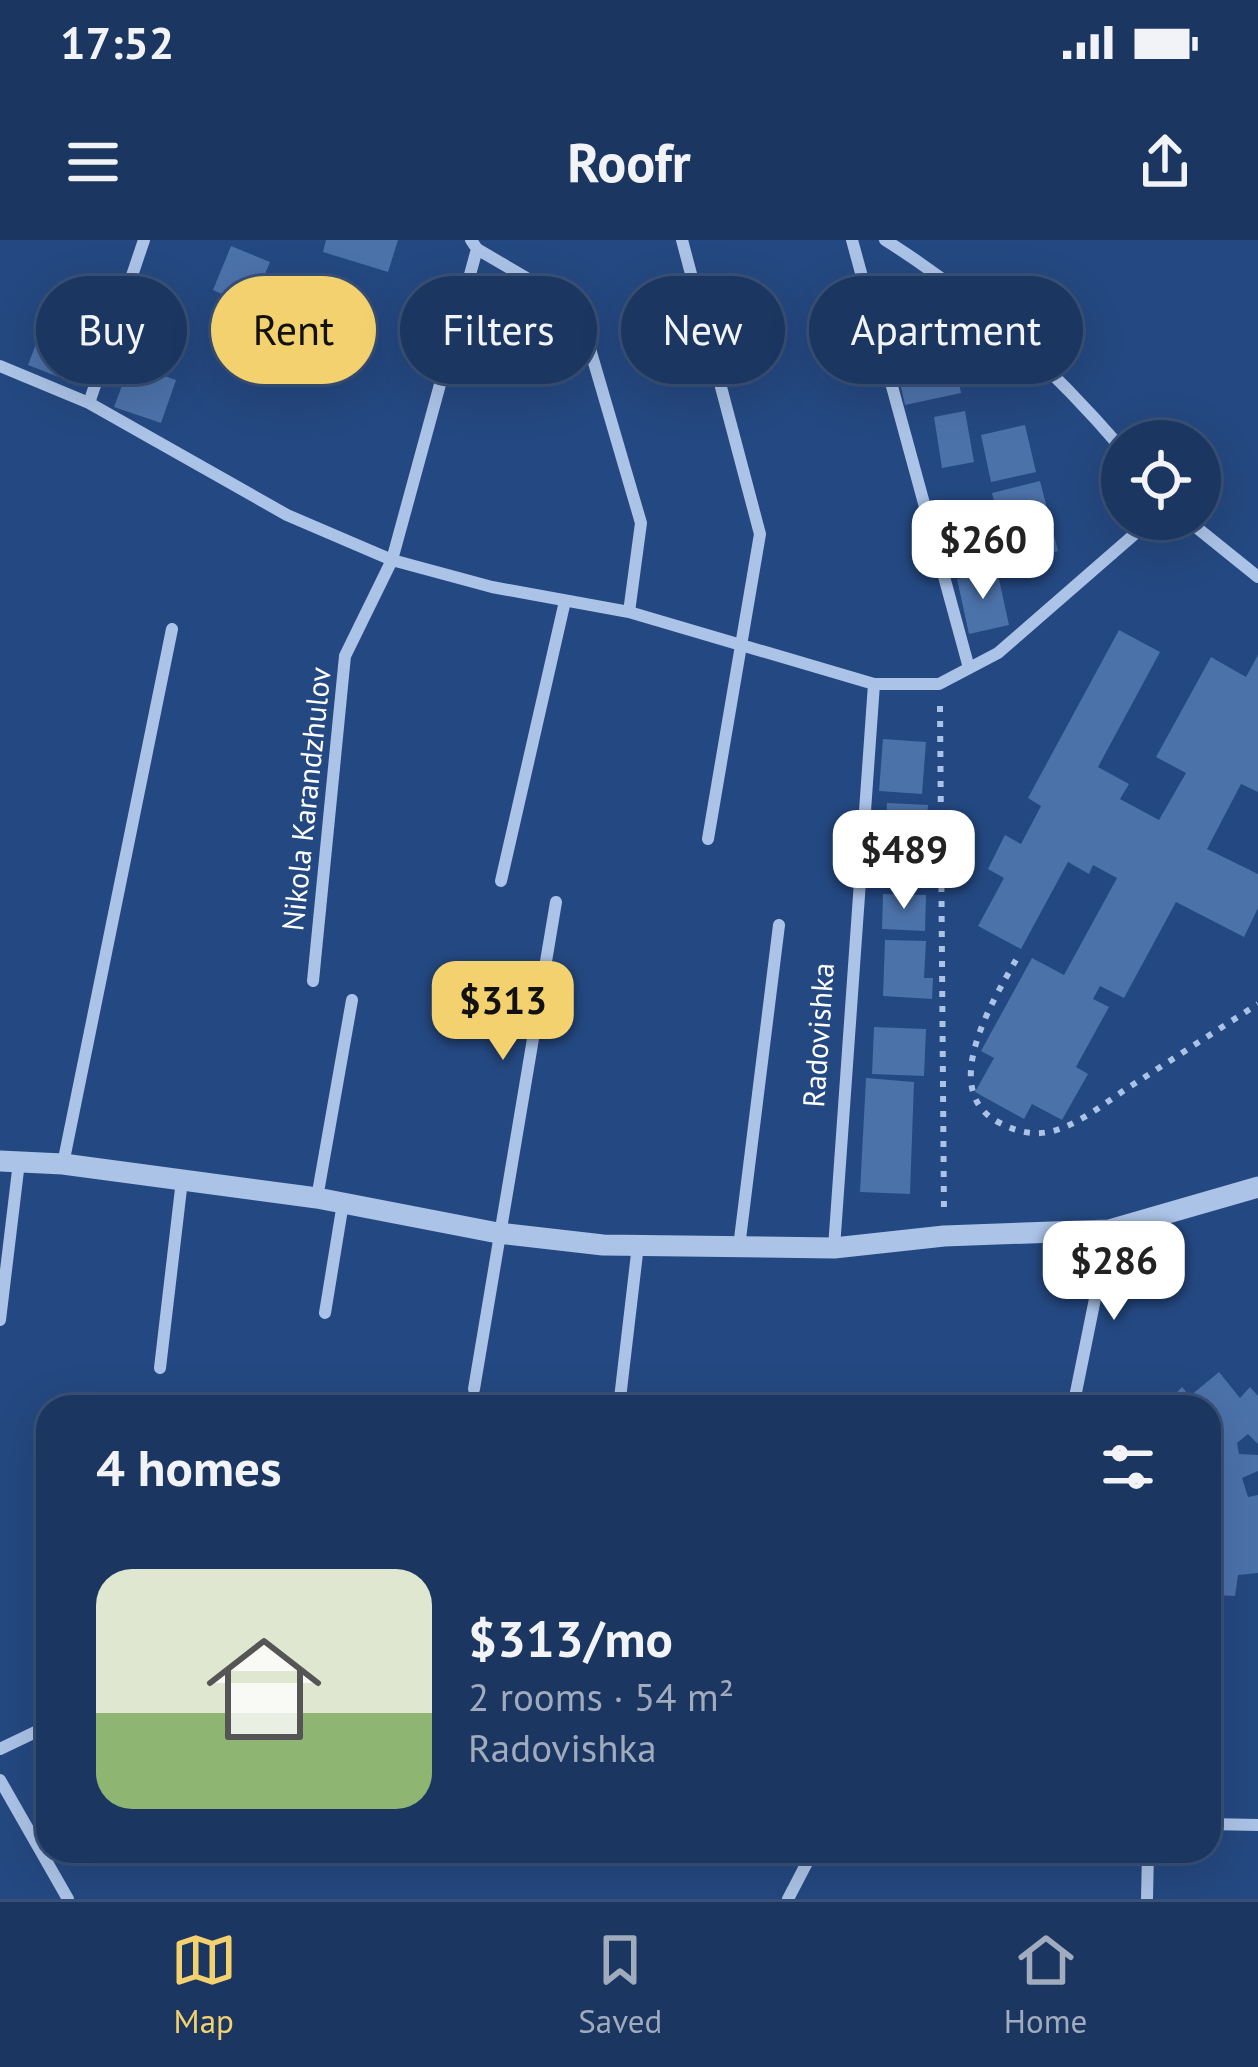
<!DOCTYPE html>
<html lang="en">
<head>
<meta charset="utf-8">
<style>
  body { margin:0; font-family:"PT Sans",sans-serif; background:#28416a; color:#f1f3f6; height:100vh; display:flex; flex-direction:column; font-size:45px; white-space:nowrap }
  * { box-sizing:border-box; margin:0 }
  p { font-size:39px; color:#a0abbd }
  .icon { flex:none; width:66px; height:66px; fill:none; stroke:currentColor; stroke-width:2; stroke-linecap:round; stroke-linejoin:round }
  .map { position:relative; flex:1; overflow:hidden }
  .panel { position:absolute; left:36px; top:1155px; width:1185px; height:468px; display:flex; flex-direction:column; background:#1b3661; border-radius:36px; box-shadow:0 12px 48px #0002,0 0 0 3px #395076 }
  .panel>* { flex:none }
  .hud { position:absolute; left:36px; top:36px; width:1188px; height:108px; display:flex; gap:24px }
  .controls { position:absolute; left:1101px; top:180px; display:grid; gap:24px }
  .controls a { display:grid; place-items:center; width:120px; height:120px; border-radius:50%; background:#1b3661; box-shadow:0 12px 48px #0002,0 0 0 3px #395076; font-size:60px }
  .price { position:absolute; translate:-50% -102px; padding:0 27px; border-radius:24px; background:#fff; color:#222; font-size:39px; line-height:78px; filter:drop-shadow(0 3px 6px #0008) }
  .price::after { content:''; position:absolute; left:50%; top:72px; width:36px; height:27px; margin-left:-18px; background:inherit; clip-path:polygon(0 0,100% 0,50% 100%) }
  .price.selected { background:#f2d16e; color:#111 }
  ul { padding:0; list-style:none }
  li { display:flex; align-items:center; gap:36px; height:300px; padding:0 60px }
  li+li { border-top:3px solid #395076 }
  li span { display:grid; place-items:center; flex:none; width:336px; height:240px; border-radius:36px; color:#555 }
  li>.icon { margin-inline-start:auto }
  span .icon { width:144px; height:144px; fill:#fffc; stroke-width:1 }
  li b { font-size:51px }
  h2 { display:flex; justify-content:space-between; align-items:center; height:144px; padding:0 60px; font-size:51px }
  .tag { padding:0 42px; border-radius:54px; background:#1b3661; box-shadow:0 12px 48px #0002,0 0 0 3px #395076; font-size:42px; line-height:108px }
  .tag.selected { background:#f2d16e; color:#111 }
  .status { display:flex; justify-content:space-between; align-items:center; height:84px; padding:0 60px; background:#1b3661; direction:ltr }
  .status svg { height:33px; fill:currentColor }
  header { display:flex; justify-content:space-between; align-items:center; height:156px; padding:0 60px; background:#1b3661; font-size:54px; font-weight:700 }
  .tab-bar { display:flex; justify-content:space-around; align-items:center; height:168px; border-top:3px solid #395076; background:#1b3661; font-size:33px; color:#a0abbd }
  .tab-bar a { display:grid; justify-items:center; gap:6px }
  .tab-bar .selected { color:#f2d16e }
  .map>svg:first-child { display:block }
</style>
</head>
<body>
<div class="status"><b>17:52</b><svg viewBox="0 0 49 12"><path d="M0 12V9h3v3zM5 12V6h3v6zM10 12V3h3v9zM15 12V0h3v12zM26 1h20v11H26zM47 4h2v5h-2z"/></svg></div>
<header><svg class="icon" aria-label="menu" viewBox="0 0 24 24"><path d="M4 6h16M4 12h16M4 18h16"/></svg>Roofr<svg class="icon" aria-label="share" viewBox="0 0 24 24"><path d="M12 15V3M7 8l5-5 5 5M5 13v7h14v-7"/></svg></header>
<div class="map">
<svg width="1258" height="1659" viewBox="0 0 1258 1659">
  <rect width="100%" height="100%" fill="#244881"/>
  <path fill="#4c72aa" d="M326 0H398L388 32 323 12Z
    M231 6 270 22 251 67 213 50Z
    M42 88 96 108 82 146 28 125Z
    M951 108 961 153 905 165 895 120Z
    M130 124 176 140 161 183 114 167Z
    M965 171 974 222 942 228 934 177Z
    M1025 185 1036 232 991 242 981 195Z
    M1040 241 1058 311 1010 324 992 253Z
    M974 264 986 319 951 327 939 273Z
    M997 330 1009 385 969 394 957 339Z
    M1119 390 1160 412 1098 527 1129 544 1120 559 1159 580 1186 533 1156 517 1211 417 1246 437 1258 415V552L1241 544 1207 609 1258 634V668L1244 697 1176 662 1124 758 1100 746 1093 759 1109 767 1076 827 1088 834 1062 880 1032 864 1024 879 975 852 994 818 981 811 1032 718 1064 735 1117 638 1093 625 1089 634 1068 622 1021 709 978 686 1004 638 988 629 1005 595 1021 604 1041 566 1028 558Z
    M883 499 926 502 922 554 879 551Z
    M887 563 928 565 924 619 872 616 874 592 885 593Z
    M883 654 926 655 925 691 882 689Z
    M885 700 926 701 924 738H933L932 759 883 756Z
    M874 787 926 789 924 836 872 834Z
    M866 838 914 842 910 954 860 952Z
    M1219 1132 1240 1158 1250 1147 1258 1156V1204L1248 1194 1237 1203 1239 1214 1258 1215V1231L1242 1238 1248 1257 1258 1255V1333L1238 1335 1235 1356 1215 1355 1216 1369 1209 1370V1167H1163L1182 1147 1190 1156Z"/>
  <g fill="none" stroke-linecap="round" stroke-linejoin="round">
    <path stroke="#abc3e7" stroke-width="6" stroke-dasharray="6 9" stroke-linecap="butt" d="M940 466 944 975
      M1016 720C992 762 937 852 1000 883 1017 892 1034 896 1053 891 1079 884 1104 864 1126 849 1170 821 1214 792 1258 764"/>
    <path stroke="#abc3e7" stroke-width="12" d="M471 0 477 9 578 68 641 283 629 372
      M682 0 760 294 708 599
      M852 0 969 428
      M885 0C975 56 1053 129 1122 209
      M0 126 89 163 287 275 392 320 492 347 629 372 874 444H939L998 413 1152 279
      M89 163 144 0
      M1186 279 1258 337
      M501 641 565 361
      M313 741 345 416 392 320 477 9
      M63 924 172 389
      M317 958 352 760
      M739 1007 779 685
      M834 1008 874 444
      M325 1073 343 963
      M0 1080 19 922
      M160 1128 182 940
      M474 1149 556 662
      M619 1167 638 1005
      M1073 1167 1109 990
      M0 1509 48 1486
      M0 1540 68 1659
      M1209 1584 1258 1585
      M788 1659 813 1611
      M1147 1659 1148 1611"/>
    <path stroke="#abc3e7" stroke-width="21" d="M0 921 63 924 317 958 498 993 603 1005 834 1008 944 996 1109 990 1258 947"/>
  </g>
  <g text-anchor="middle" stroke-width="10" stroke-linejoin="round" paint-order="stroke">
    <g font-size="30" fill="#fff" stroke="#244881">
      <text transform="translate(307 559) rotate(-84)" y="10">Nikola Karandzhulov</text>
      <text transform="translate(819 795) rotate(-86)" y="10">Radovishka</text>
    </g>
  </g>
</svg>
<div class="controls">
<a><svg class="icon" aria-label="locate" viewBox="0 0 24 24"><circle cx="12" cy="12" r="6"/><path d="M12 2v4M12 18v4M2 12h4M18 12h4"/></svg></a>
</div>
<b class="price" style="left:983px;top:362px">$260</b>
<b class="price" style="left:904px;top:672px">$489</b>
<b class="price selected" style="left:503px;top:823px">$313</b>
<b class="price" style="left:1114px;top:1083px">$286</b>
<div class="hud">
<a class="tag">Buy</a>
<a class="tag selected">Rent</a>
<a class="tag">Filters</a>
<a class="tag">New</a>
<a class="tag">Apartment</a>
</div>
<section class="panel">
<h2>4 homes<svg class="icon" aria-label="filters" viewBox="0 0 24 24"><path d="M4 7h16M4 17h16"/><circle cx="9" cy="7" r="2"/><circle cx="15" cy="17" r="2"/></svg></h2>
<ul>
<li><span style="background:linear-gradient(#dfe7d0 60%,#8fb573 0)"><svg class="icon" aria-label="home" viewBox="0 0 24 24"><path d="M3 11l9-7 9 7M6 9v11h12V9"/></svg></span><div><b>$313/mo</b><p>2 rooms · 54 m²</p><p>Radovishka</p></div></li>
</ul>
</section>
</div>
<nav class="tab-bar">
<a class="selected"><svg class="icon" aria-label="map" viewBox="0 0 24 24"><path d="M3 6l6-2 6 2 6-2v14l-6 2-6-2-6 2zM9 4v14M15 6v14"/></svg>Map</a>
<a><svg class="icon" aria-label="saved" viewBox="0 0 24 24"><path d="M7 4h10v16l-5-4-5 4z"/></svg>Saved</a>
<a><svg class="icon" aria-label="home" viewBox="0 0 24 24"><path d="M3 11l9-7 9 7M6 9v11h12V9"/></svg>Home</a>
</nav>
</body>
</html>
